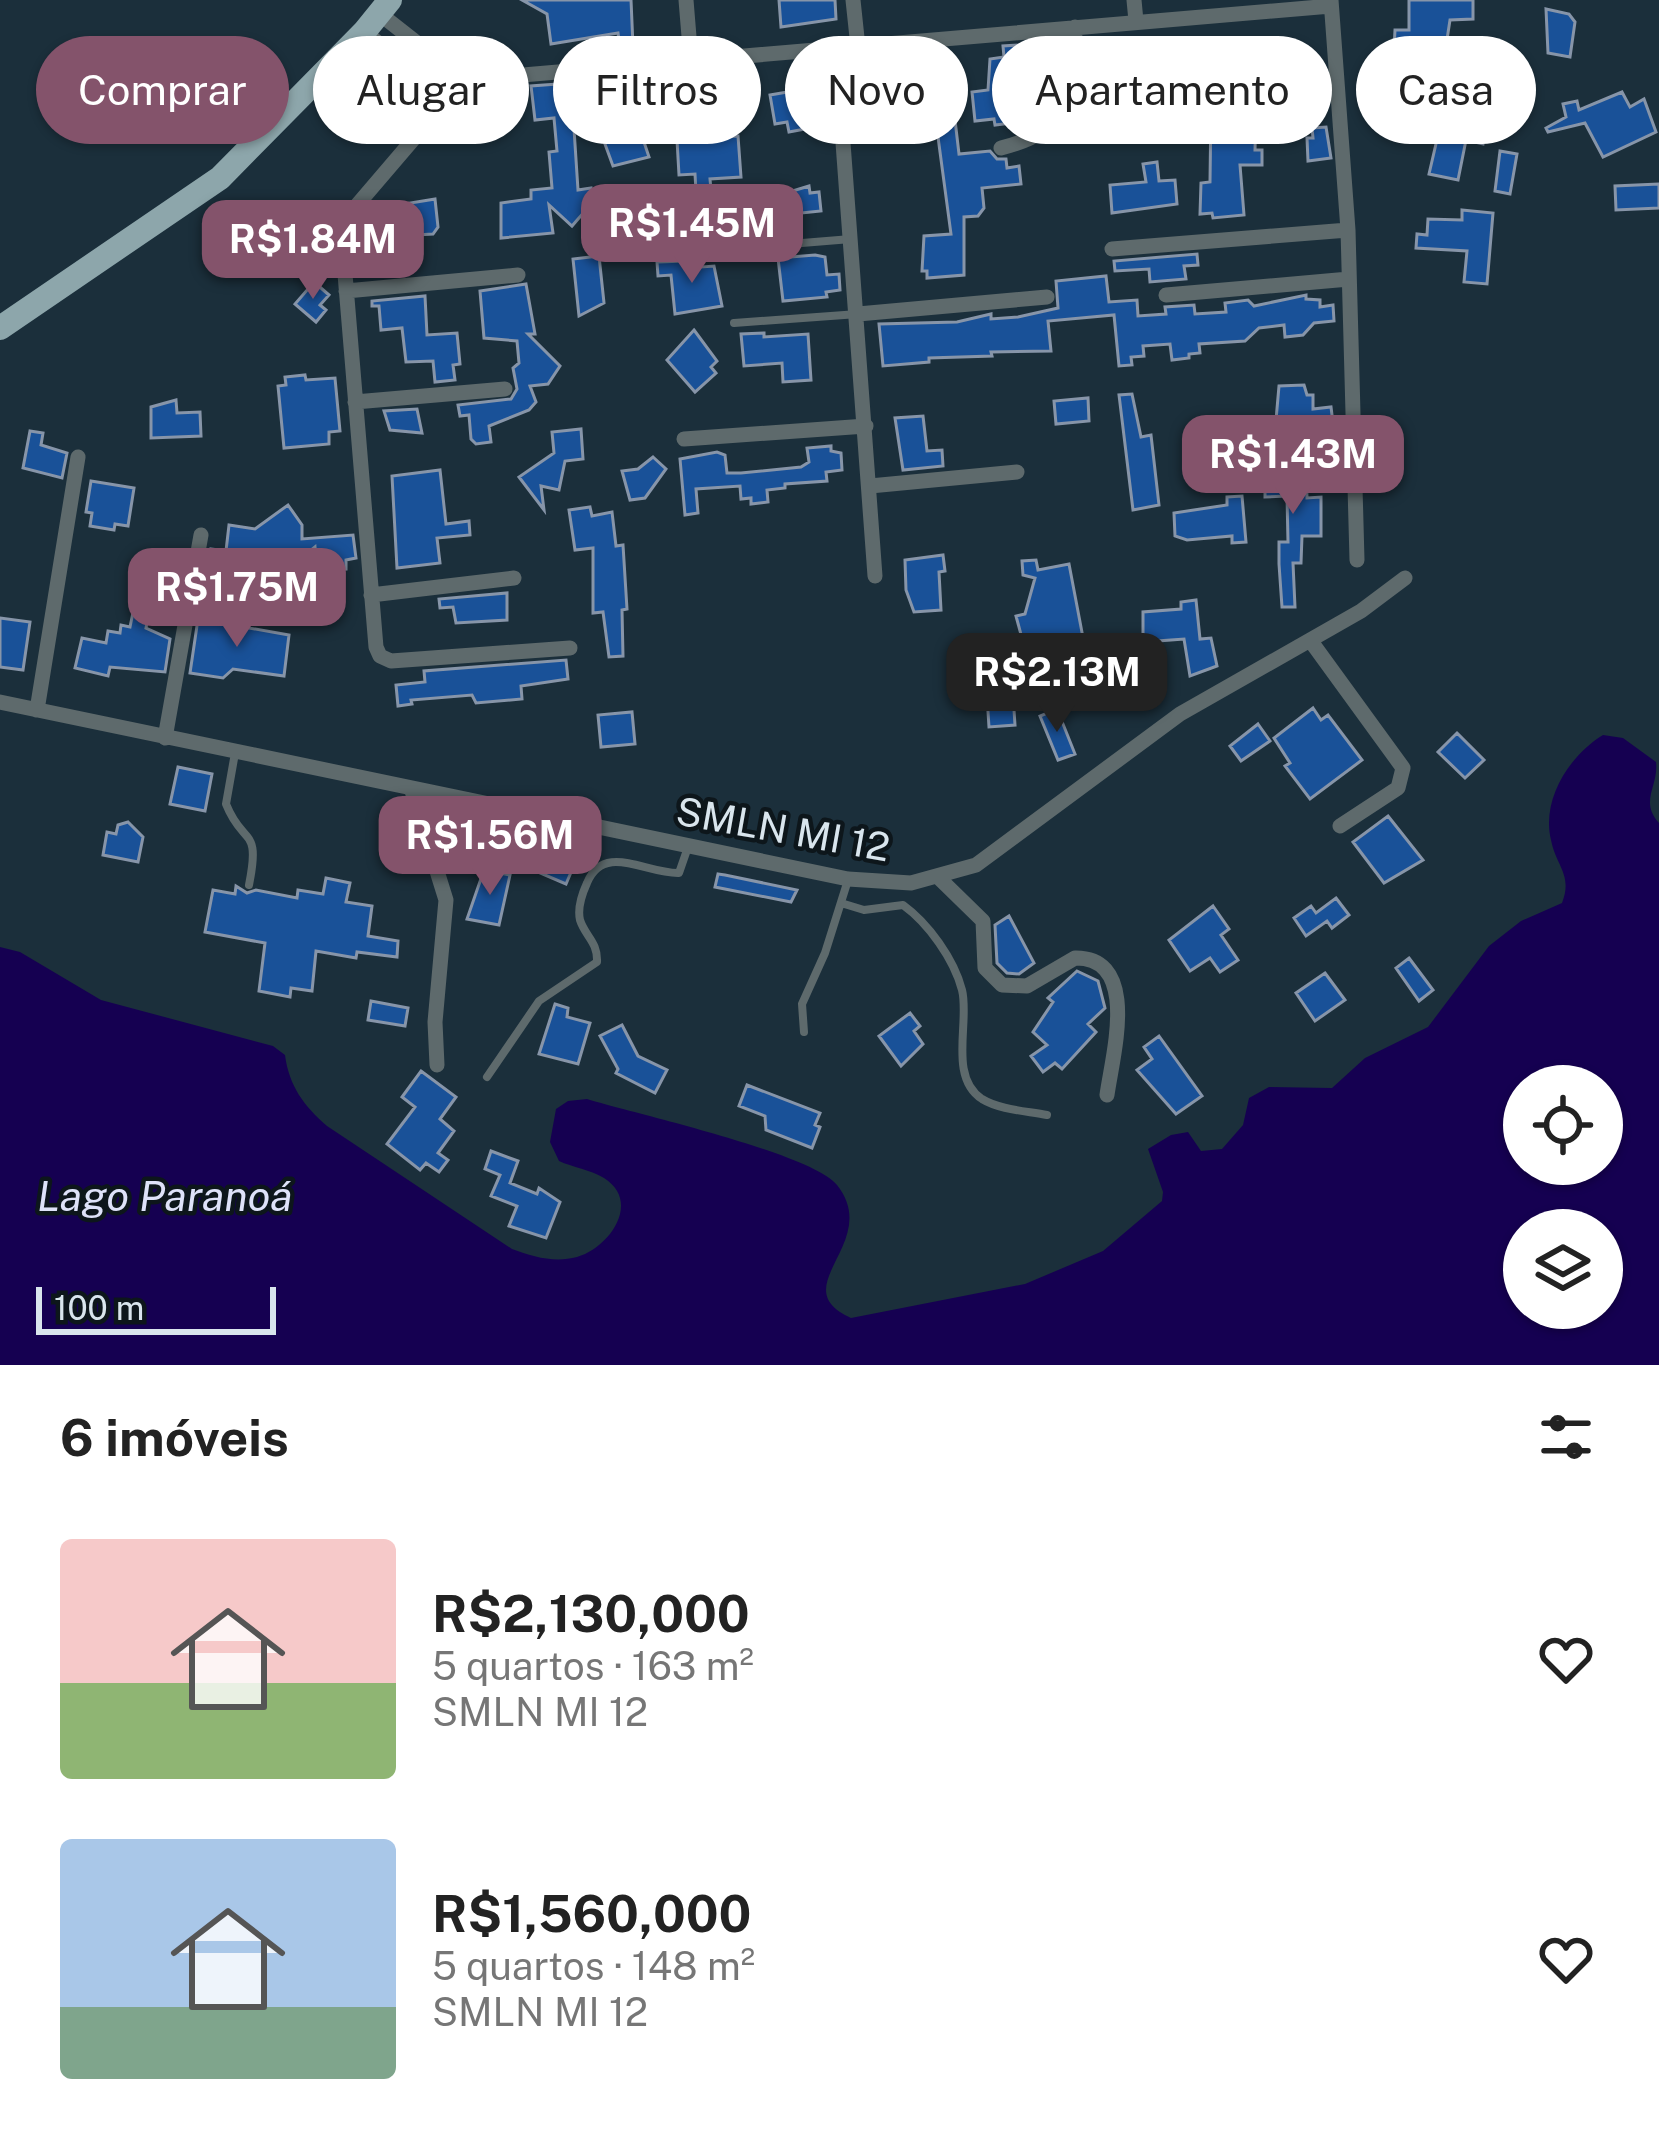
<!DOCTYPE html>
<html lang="pt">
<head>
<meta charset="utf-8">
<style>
  body { margin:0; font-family:"Public Sans",sans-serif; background:#f2f2f2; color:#222; height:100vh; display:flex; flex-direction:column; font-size:45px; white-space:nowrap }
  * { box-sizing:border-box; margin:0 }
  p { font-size:39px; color:#767676 }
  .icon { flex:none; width:66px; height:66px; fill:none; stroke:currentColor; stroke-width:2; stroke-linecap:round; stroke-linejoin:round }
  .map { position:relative; height:1365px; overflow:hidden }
  .sheet { display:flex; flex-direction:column; background:#fff; flex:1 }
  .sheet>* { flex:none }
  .guide { position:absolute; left:36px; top:36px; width:1587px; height:108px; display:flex; gap:24px }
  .controls { position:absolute; left:1503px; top:1065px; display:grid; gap:24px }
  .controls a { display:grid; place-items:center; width:120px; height:120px; border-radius:50%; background:#fff; box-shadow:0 3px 9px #0004; font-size:60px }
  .scale { position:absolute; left:36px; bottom:30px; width:240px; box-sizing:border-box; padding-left:12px; border:6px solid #d9e5ed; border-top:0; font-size:33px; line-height:42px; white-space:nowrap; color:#d9e5ed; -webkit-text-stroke:9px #0d161b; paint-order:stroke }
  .price { position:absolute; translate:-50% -102px; padding:0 27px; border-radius:24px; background:#84536b; color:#fff; font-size:39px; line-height:78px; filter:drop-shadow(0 3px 6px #0008) }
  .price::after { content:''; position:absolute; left:50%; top:72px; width:36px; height:27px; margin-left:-18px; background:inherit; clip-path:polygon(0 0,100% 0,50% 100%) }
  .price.selected { background:#222; color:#fff }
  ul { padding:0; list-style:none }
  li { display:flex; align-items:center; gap:36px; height:300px; padding:0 60px }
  li span { display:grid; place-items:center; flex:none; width:336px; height:240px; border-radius:12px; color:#555 }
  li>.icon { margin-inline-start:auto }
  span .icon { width:144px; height:144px; fill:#fffc; stroke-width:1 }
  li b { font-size:51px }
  h2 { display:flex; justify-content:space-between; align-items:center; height:144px; padding:0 60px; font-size:51px }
  .chip { padding:0 42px; border-radius:54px; background:#fff; box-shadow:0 3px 9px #0004; font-size:42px; line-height:108px }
  .chip.selected { background:#84536b; color:#fff }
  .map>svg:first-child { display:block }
</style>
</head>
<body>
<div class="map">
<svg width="1659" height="1365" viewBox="0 0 1659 1365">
  <rect width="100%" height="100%" fill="#1b2f3b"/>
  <path fill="#150051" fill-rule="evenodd" d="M1603 735 1623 738 1656 762C1659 786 1639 801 1659 823V1365H0V947L20 952 101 1000 273 1046 285 1055C289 1086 304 1106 327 1126L512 1249C533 1257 555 1263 577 1257 609 1248 642 1202 604 1178 591 1170 572 1167 559 1161L550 1142 556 1109 568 1101 587 1099C636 1114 811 1153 837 1185 883 1243 782 1287 851 1318L1025 1284 1103 1251 1162 1201 1163 1192 1148 1149 1171 1135 1188 1132 1201 1151 1222 1149 1243 1125 1249 1098 1269 1087 1332 1088 1365 1058 1428 1027 1489 946 1521 921 1562 903C1573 875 1556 866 1551 840 1541 799 1570 755 1603 735ZM1524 1086H1602V1164H1524ZM1524 1230H1602V1308H1524Z"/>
  <path fill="#195198" stroke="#8795a9" stroke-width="3" d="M522 0H631L633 46 620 47 618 33 551 44 547 14Z
    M779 0H835L836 19 781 27Z
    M1409 0H1473V19L1450 20 1446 46 1471 45V61H1463V73L1409 78V50L1394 49 1395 30H1409Z
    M1546 9 1569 14 1575 22 1570 57 1548 53Z
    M1033 44V50L1063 48 1058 87 1050 106 1048 82 1018 84 1021 122 995 125 994 119 975 121 972 92 988 90 990 59 1004 57 1003 46Z
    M1137 51H1184V67H1179L1180 81H1176L1177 102 1130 105 1132 124 1105 127 1102 90 1119 88V77L1139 75Z
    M916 81 918 109 911 110 913 134 879 141 874 84Z
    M571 83 578 190 591 188 592 203 572 226 549 205 553 233 501 238V203L531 199V190L552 188 549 152 557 151 554 118 535 120 531 86Z
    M799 90 805 129 789 132 787 122 775 124 770 95Z
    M1622 92 1630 107 1644 99 1656 132 1603 157 1585 123 1548 132 1546 128 1566 117 1563 104 1577 101 1579 110Z
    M1445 105 1479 115 1475 130 1485 131 1483 144 1466 140 1458 180 1429 174Z
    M1211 107 1256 109 1255 150H1262V165H1240L1244 215 1213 218 1212 213 1200 214 1201 183 1210 182Z
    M634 112 649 157 613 166 598 125Z
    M955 120 959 154 990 151 997 159H1006L1007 168 1019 166 1021 184 982 188 984 208 978 216 964 217V275L927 278V271H922L924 236 951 234 936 122Z
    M1326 127 1331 158 1308 161 1307 138H1313L1312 128Z
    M738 136 741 177 710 179 711 190 696 191 695 174 679 175 677 140Z
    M1500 151 1517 154 1510 194 1495 191Z
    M1157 162 1159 181 1175 180 1177 204 1112 213 1110 185 1146 182 1143 164Z
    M1659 184V208L1616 210 1615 186Z
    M809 186 810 193 819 192 821 211 781 215 779 195Z
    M435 199 438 227 433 234 399 236 400 252 383 254 380 208Z
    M1462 210 1493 213 1487 284 1464 282 1467 251 1416 248 1417 234 1427 235 1428 219 1462 220Z
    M1197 254 1198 265 1184 266 1186 279 1150 282 1149 269 1115 271 1114 261Z
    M815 255 825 257 827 275 839 274 840 290 826 292 827 297 783 301 778 258Z
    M599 256 604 303 579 316 573 259Z
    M687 261 688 268 714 266 722 306 675 314 671 275 658 276 657 262Z
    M1106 276 1109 302 1137 300 1138 316 1166 314 1165 307 1194 305 1195 314 1226 312 1225 303 1248 300 1254 306 1306 295V299L1320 300V307L1333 305 1334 321 1314 323 1303 335 1285 337 1284 325 1259 328 1245 341 1199 344 1200 353 1189 354V358L1172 360 1170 344 1143 346 1144 356 1131 357 1132 365 1119 366 1114 315 1048 321 1051 351 991 352 992 356 929 358V362L883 366 879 324 957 322 991 314V319L1018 317 1058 308 1056 281Z
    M314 282 329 295 320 305 326 310 316 322 295 304Z
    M526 284 535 334H528L560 366 548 384 530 386 536 402 529 410 489 426 491 442 476 444 471 439 469 415 460 416 458 405 511 399 517 389 513 368 519 363 517 341 484 338 480 291Z
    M425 296 427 335 457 333 460 364 453 365 455 380 435 382 433 361 406 362 402 328 381 330 379 306H372V301Z
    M694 330 717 361 711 367 716 373 695 392 667 360Z
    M764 333V337L808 334 811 380 783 382 782 363 744 366 741 334Z
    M305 375 306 380 335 378 340 431 329 432V444L284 448 278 386 286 385 285 377Z
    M1304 385 1307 395H1313V409L1331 407 1333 423 1286 428V420H1276L1279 386Z
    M1132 394 1141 437 1151 435 1159 505 1133 510 1119 395Z
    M1088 398 1089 421 1056 424 1054 401Z
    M176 400 177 413 200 412 201 436 151 438V407Z
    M417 409 422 433 390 430 384 411Z
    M923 416 927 451 942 450 943 466 903 470 895 418Z
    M581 429 583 459 565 461 559 490 541 486 544 510 519 477 554 453 552 432Z
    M30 431 43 433 41 445 67 453 62 478 23 468Z
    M831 446V451L841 453 842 470 826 472 827 481 785 484V488L767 490 768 502 751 504V498L741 499 740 486 696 489 698 513 685 515 680 459 717 452 725 455 727 473H741L801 467 809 462 807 448Z
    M653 457 666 469 645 498 630 500 622 471 638 469Z
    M1284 459 1306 462 1307 498 1321 497V536H1302L1301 563H1293L1295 607H1282L1279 564V542H1288L1287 496 1265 497V460Z
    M440 470 446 524 469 521 470 535 437 538 440 563 397 568 392 476Z
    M91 481 134 488 128 526 115 524 114 530 90 526 92 513 86 512Z
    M1242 496 1246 542 1232 543V536L1187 540 1175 536 1174 513 1227 505V497Z
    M288 505 302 525V539L353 535 356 558 346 560V569L334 570V580L318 581 315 547 296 562 292 557 278 568 275 564 255 579 260 586 210 580 211 549 226 551 229 525 255 529Z
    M590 507 592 516 612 512 616 546 623 545 627 609 622 610 623 656 609 657 603 612 593 613V548L575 550 569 510Z
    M943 555 945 571 939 572 941 610 914 612 906 590 905 560Z
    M1036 560 1038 570 1069 564 1088 664 1054 670 1050 653 1027 657 1016 616 1025 614 1035 578 1023 575 1022 561Z
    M507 593V620L456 623 453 607 440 608 439 599Z
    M1196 600 1200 639 1211 638 1217 666 1190 676 1184 639 1158 641 1159 659 1143 660V612L1181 609V602Z
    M135 603 150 606 146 628 170 639 165 672 110 667 108 676 75 668 82 638 106 643 108 631 120 633 121 625 130 627Z
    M0 618 30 622 23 670 0 667Z
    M198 619 289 635 284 676 233 669 223 678 190 673Z
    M566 660 568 679 521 686 522 699 476 703 472 695 411 700 412 704 398 706 396 685 425 682 424 671Z
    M1012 680 1015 725 989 727 986 681Z
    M1313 708 1321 720 1328 715 1362 760 1310 799 1285 766 1290 763 1274 738Z
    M1057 709 1075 754 1058 760 1040 716Z
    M632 712 635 744 601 747 598 715Z
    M1258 724 1270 741 1241 761 1230 746Z
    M1457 733 1484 760 1465 778 1438 752Z
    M178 767 212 774 205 811 170 804Z
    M1388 816 1423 860 1384 883 1353 842Z
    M128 822 143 837 138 862 103 855 107 832 116 834 118 825Z
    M532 834 583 844 566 884 519 864Z
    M484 870 510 875 499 925 467 919Z
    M718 874 725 875 797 890 791 902 715 887Z
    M326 878 350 883 346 902 372 906 368 936 398 941 397 957 357 952 356 958 316 951 312 991 291 988 290 997 259 991 265 943 205 932 213 890 235 894 236 886 247 893 256 890 297 898 298 890 323 894Z
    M1336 898 1349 915 1332 928 1327 921 1306 936 1294 918 1311 906 1316 913Z
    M1213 906 1229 929 1221 935 1238 960 1220 972 1210 958 1190 971 1169 940Z
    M1009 916 1034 963 1019 974 1007 973 997 963 995 925Z
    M1409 958 1433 990 1419 1001 1396 968Z
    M1077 971 1098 981 1105 1008 1088 1024 1096 1032 1062 1069 1055 1063 1043 1072 1031 1056 1047 1045 1033 1032 1053 1002 1048 998Z
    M1325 973 1345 1000 1315 1021 1296 993Z
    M371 1001 408 1008 405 1026 368 1020Z
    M555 1004 568 1008 567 1017 590 1023 578 1064 539 1054Z
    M910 1013 920 1026 914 1031 923 1044 901 1066 879 1036Z
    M622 1025 638 1056 667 1070 655 1093 616 1073 618 1069 600 1036Z
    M1159 1036 1202 1096 1176 1114 1137 1070 1152 1059 1144 1047Z
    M421 1071 456 1097 440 1119 454 1131 438 1153 448 1160 439 1172 426 1163 420 1170 387 1144 415 1107 402 1097Z
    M747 1085 820 1113 815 1125 820 1127 812 1148 766 1130 765 1116 739 1106Z
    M491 1151 518 1161 510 1183 537 1194 539 1188 560 1202 546 1238 509 1226 517 1206 491 1196 500 1175 485 1169Z"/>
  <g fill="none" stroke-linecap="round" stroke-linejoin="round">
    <path stroke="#5e6a6c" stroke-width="8" d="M717 250 851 239
      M734 323 858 314
      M235 753 226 804C243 847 261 825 249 885
      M841 903 864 910 903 905C928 923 954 959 962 990 970 1021 948 1077 982 1099 1000 1110 1027 1111 1047 1115
      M804 1032 802 1004 825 953 848 880
      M487 1077 539 1001 597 962C598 942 585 936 580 920 577 907 582 894 587 883 604 842 646 874 679 873L688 847"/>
    <path stroke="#5e6a6c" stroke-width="15" d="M686 0 691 61
      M853 0 858 47
      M1134 0 1136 21
      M1331 0 1348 230 1357 560
      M380 14 464 80
      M364 32 448 97
      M836 48 875 576
      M1001 148C1073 130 1074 93 1075 27
      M1112 249 1348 230
      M346 291 518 275
      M1166 295 1349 279
      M858 314 1047 297
      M355 402 505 389
      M684 439 866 426
      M1221 452 1352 441
      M870 486 1017 472
      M371 595 514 578
      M1310 640 1403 768 1398 788 1340 826
      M570 648 391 661 380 656 376 647 342 238 346 218 464 80 1331 6
      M0 702 848 879 911 883 976 865 1180 714 1361 611 1405 578
      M37 710 78 457
      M165 738 201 535
      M412 791 446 900 435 1022 437 1065
      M940 879 983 921 985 968 1002 985 1027 986 1075 958C1141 957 1112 1057 1107 1095"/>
    <path stroke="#8da6ab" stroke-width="24" d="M0 328 220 178 364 32 390 0"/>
  </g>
  <g text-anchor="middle" stroke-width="9" stroke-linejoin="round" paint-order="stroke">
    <g font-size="39" fill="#d9e5ed" stroke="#0d161b">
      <text transform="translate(783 829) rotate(10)" y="14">SMLN MI 12</text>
    </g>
    <g font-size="42" font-style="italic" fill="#dee2f9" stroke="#0d161b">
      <text x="165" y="1211">Lago Paranoá</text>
    </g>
  </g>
</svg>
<div class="controls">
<a><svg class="icon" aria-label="locate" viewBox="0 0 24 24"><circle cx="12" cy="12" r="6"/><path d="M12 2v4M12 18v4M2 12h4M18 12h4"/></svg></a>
<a><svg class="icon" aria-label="layers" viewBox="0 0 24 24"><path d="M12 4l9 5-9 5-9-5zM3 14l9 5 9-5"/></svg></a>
</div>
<div class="scale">100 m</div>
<b class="price" style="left:692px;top:286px">R$1.45M</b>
<b class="price" style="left:313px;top:302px">R$1.84M</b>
<b class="price" style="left:1293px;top:517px">R$1.43M</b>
<b class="price" style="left:237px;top:650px">R$1.75M</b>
<b class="price selected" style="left:1057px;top:735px">R$2.13M</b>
<b class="price" style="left:490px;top:898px">R$1.56M</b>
<div class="guide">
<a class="chip selected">Comprar</a>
<a class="chip">Alugar</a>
<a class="chip">Filtros</a>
<a class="chip">Novo</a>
<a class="chip">Apartamento</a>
<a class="chip">Casa</a>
</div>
</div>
<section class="sheet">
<h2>6 imóveis<svg class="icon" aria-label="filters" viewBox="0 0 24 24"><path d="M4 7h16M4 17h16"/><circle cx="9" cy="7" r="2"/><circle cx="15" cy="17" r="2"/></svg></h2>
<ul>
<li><span style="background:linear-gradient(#f6c9c9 60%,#8fb573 0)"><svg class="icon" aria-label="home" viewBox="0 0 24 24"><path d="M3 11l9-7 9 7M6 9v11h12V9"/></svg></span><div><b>R$2,130,000</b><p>5 quartos · 163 m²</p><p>SMLN MI 12</p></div><svg class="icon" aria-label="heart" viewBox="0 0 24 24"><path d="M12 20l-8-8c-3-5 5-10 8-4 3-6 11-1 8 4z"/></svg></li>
<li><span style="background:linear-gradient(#a9c7e8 70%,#7fa58c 0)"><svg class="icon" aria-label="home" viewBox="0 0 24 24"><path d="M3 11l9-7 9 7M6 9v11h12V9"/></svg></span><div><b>R$1,560,000</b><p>5 quartos · 148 m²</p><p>SMLN MI 12</p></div><svg class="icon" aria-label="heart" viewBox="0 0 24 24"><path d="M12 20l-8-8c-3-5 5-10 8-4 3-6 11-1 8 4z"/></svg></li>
</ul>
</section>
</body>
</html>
